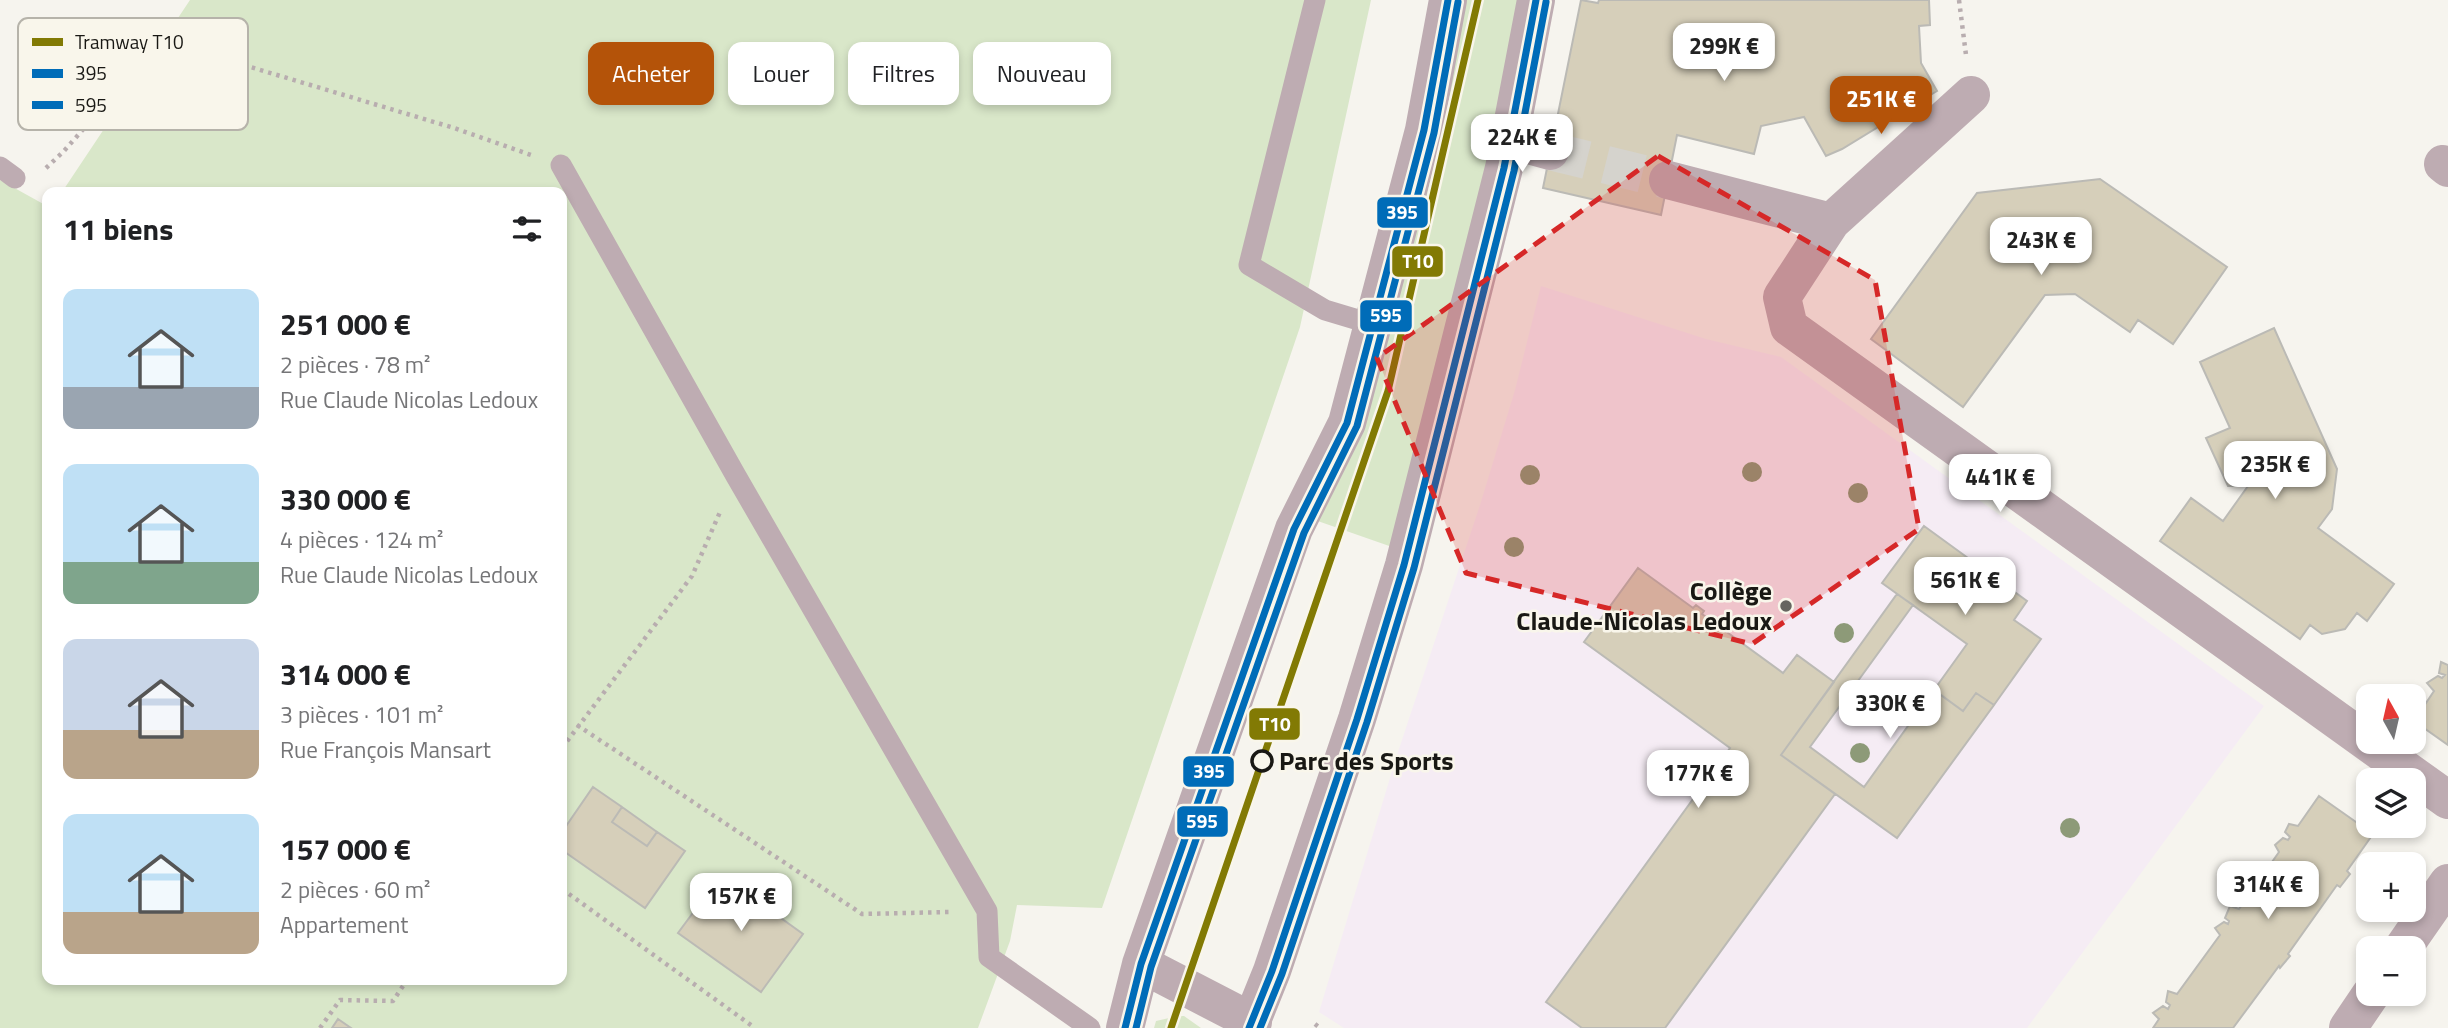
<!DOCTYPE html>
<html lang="fr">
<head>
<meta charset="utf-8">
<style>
  body { margin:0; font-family:"Titillium Web",sans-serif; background:#f2f2f2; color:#202124; height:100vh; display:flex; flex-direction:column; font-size:26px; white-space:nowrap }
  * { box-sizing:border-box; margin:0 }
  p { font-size:23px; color:#757577 }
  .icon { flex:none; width:38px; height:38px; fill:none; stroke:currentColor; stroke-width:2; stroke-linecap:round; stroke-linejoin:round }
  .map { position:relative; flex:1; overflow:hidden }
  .panel { position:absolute; left:42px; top:187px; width:525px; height:798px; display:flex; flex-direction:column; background:#fff; border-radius:14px; box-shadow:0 4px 10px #0003 }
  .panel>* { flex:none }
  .hud { position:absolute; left:588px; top:42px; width:665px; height:63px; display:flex; gap:14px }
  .needle { width:46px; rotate:352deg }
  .buttons { position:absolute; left:2356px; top:684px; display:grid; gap:14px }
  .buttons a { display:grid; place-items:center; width:70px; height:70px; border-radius:14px; background:#fff; box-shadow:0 4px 10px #0003; font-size:35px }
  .price { position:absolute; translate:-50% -60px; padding:0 16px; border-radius:14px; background:#fff; color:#222; font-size:23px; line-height:46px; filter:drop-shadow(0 2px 4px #0008) }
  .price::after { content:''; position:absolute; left:50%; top:42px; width:21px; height:16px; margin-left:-10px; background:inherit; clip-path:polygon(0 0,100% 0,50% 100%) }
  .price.on { background:#b45309; color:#fff }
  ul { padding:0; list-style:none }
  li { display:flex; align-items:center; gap:21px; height:175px; padding:0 21px }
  li span { display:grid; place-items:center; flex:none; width:196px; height:140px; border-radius:14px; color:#555 }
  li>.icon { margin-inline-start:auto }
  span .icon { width:84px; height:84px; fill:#fffc; stroke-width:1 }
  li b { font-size:30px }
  h2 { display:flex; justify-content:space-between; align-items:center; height:84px; padding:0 21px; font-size:30px }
  .tag { padding:0 24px; border-radius:14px; background:#fff; box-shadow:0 4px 10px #0003; font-size:24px; line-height:63px }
  .tag.on { background:#b45309; color:#fff }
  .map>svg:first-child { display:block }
</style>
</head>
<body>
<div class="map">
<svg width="2448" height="1028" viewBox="0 0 2448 1028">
  <rect width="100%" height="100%" fill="#f6f4ee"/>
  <path fill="#f5ecf4" d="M1541 286 1706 339 1781 357 2264 706 2027 1028H1344L1319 1012 1397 755 1480 505 1515 390Z"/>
  <path fill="#d9e7c9" d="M190 0H1371L1300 327 1102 908 1017 905 1010 941 978 1028H0V180L47 206V980H562V192H62Z
    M1460 0H1522L1508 80 1395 548 1312 519Z
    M1178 1016H1184L1201 1028H1154L1156 1021Z"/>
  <path fill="#d6cfba" stroke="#bbbab5" stroke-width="2" d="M1581 0 1598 3 1599 0H1929L1930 25 1919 26 1921 63 1937 91 1842 149 1826 156 1804 117 1761 126 1754 154 1677 135 1661 215 1543 188Z
    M2100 179 2227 267 2173 344 2138 320 2130 332 2075 294 2045 295 1963 407 1871 339 1977 193Z
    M2274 328 2337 469 2332 509 2318 528 2394 584 2367 621 2357 613 2345 629 2322 634 2310 625 2300 639 2160 541 2191 498 2223 521 2248 486H2228L2206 438 2230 428 2200 362Z
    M1924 526 2027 601 2014 620 2041 639 1994 705 1976 693 1963 711 1934 690 1967 644 1882 583Z
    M1638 568 1693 608 1696 605 1704 611 1702 614 1783 673 1797 655 1834 682 1781 755 1835 794 1665 1028H1582L1546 1002 1730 748 1584 642Z
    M1897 594 1913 605 1810 747 1864 787 1934 690 1963 711 1976 693 1994 705 1897 838 1781 755Z
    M2441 662 2448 665V745L2414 721 2434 691 2427 683 2438 676 2442 678 2445 675 2439 673Z
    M593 787 622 807 612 822 647 846 657 832 685 851 645 908 562 850V832Z
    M2319 796 2373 834 2347 871 2350 874 2340 887 2337 885 2288 954 2290 956 2280 968 2279 966 2233 1028H2153L2159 1019 2153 1013 2163 1006 2168 1009 2170 1005 2166 1002 2168 991 2177 994 2220 935 2215 928 2224 922 2228 924 2229 921 2225 918 2230 906 2239 909 2279 852 2275 845 2283 838 2288 840 2290 837 2285 832 2289 824 2298 826Z
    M622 807 657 832 647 846 612 822Z
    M721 875 803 934 761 992 678 933Z
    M338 1019 351 1028H332Z"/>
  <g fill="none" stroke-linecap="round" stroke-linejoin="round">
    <path stroke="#d5d3cd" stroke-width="38" stroke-dasharray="38 19" stroke-linecap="butt" d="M1550 151 1668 180"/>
    <path stroke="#b8adaf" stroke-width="4.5" stroke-dasharray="3.5 5" stroke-linecap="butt" d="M1959 0 1966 55
      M46 168 63 152 143 62 207 54 454 128 531 155
      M577 725 862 914 950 912
      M562 748 692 576 720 512
      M562 889 755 1028
      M1315 1024 1320 1028
      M320 1028 340 1000 393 1001 407 980"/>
    <path stroke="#beacb2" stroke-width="21" d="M1315 0 1249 265 1325 310 1375 325
      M561 165 736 476 987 911 989 957 1090 1028
      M0 167 15 178"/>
    <path stroke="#beacb2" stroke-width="38" d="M1510 140 1550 151
      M2443 164 2448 168
      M1668 180 1831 222 1782 297 1789 327 2448 800
      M1831 222 1971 95
      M2403 948 2448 883
      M2348 1028 2371 994"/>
    <path stroke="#beacb2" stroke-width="38" d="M1141 964 1253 1022
      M1125 1028 1141 964 1294 529 1347 423 1424 130 1448 0
      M1249 1028 1272 971 1357 719 1404 565 1504 168 1536 0"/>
    <defs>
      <path id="bus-1" d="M1125 1028 1141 964 1294 529 1347 423 1424 130 1448 0
        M1249 1028 1272 971 1357 719 1404 565 1504 168 1536 0"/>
      <path id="bus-2" d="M1136 1028 1151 967 1304 533 1357 426 1434 133 1458 2
        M1260 1028 1282 974 1367 722 1414 568 1514 171 1546 2"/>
    </defs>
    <use href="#bus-1" stroke="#f9f6eb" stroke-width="12"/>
    <use href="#bus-2" stroke="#f9f6eb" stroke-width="12"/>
    <use href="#bus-1" stroke="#006cb8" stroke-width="7"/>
    <use href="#bus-2" stroke="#006cb8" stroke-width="7"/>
    <defs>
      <path id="tram-1" d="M1171 1028 1388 391 1478 0"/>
    </defs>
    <use href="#tram-1" stroke="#f9f6eb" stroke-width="12"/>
    <use href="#tram-1" stroke="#827a04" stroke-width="7"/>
  </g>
  <g fill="#8d9a78">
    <circle cx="1752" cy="472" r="10"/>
    <circle cx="1530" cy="475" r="10"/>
    <circle cx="1858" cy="493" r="10"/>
    <circle cx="1514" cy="547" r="10"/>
    <circle cx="1844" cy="633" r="10"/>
    <circle cx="1860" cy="753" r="10"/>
    <circle cx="2070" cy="828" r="10"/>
  </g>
  <path fill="#d62828" fill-opacity="0.2" stroke="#d62828" stroke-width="5" stroke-dasharray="14 9" stroke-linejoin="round" d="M1658 156 1875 280 1919 529 1752 644 1466 573 1377 358Z"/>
  <circle fill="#666560" stroke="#f9f6eb" stroke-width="2.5" cx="1786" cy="606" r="7"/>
  <circle fill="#f9f6eb" stroke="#191814" stroke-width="3.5" cx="1262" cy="761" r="10"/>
  <g text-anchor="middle" stroke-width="5" stroke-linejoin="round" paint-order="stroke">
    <g font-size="26" font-weight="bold" fill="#191814" stroke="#f9f6eb" text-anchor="end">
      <text x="1772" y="600">Collège<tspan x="1772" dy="30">Claude-Nicolas Ledoux</tspan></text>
    </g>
    <g font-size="26" font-weight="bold" fill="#191814" stroke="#f9f6eb" text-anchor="start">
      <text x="1279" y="770">Parc des Sports</text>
    </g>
  </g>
  <rect x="18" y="18" width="230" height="112" rx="10" fill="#f9f6eb" stroke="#b6b3aa" stroke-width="2"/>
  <rect x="32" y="38" width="31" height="8" fill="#827a04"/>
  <rect x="32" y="69" width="31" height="9" fill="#006cb8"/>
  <rect x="32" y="101" width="31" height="8" fill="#006cb8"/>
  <g font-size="19" fill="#191814">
    <text x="75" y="49">Tramway T10</text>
    <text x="75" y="80">395</text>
    <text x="75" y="112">595</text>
  </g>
  <g stroke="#f9f6eb" stroke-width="2.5">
    <rect x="1376" y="196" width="53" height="33" rx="7" fill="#006cb8"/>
    <rect x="1391" y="245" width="53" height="33" rx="7" fill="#827a04"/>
    <rect x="1359" y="299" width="54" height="34" rx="7" fill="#006cb8"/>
    <rect x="1248" y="707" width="53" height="34" rx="7" fill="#827a04"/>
    <rect x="1182" y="755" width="53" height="33" rx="7" fill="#006cb8"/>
    <rect x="1176" y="805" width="53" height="33" rx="7" fill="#006cb8"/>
  </g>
  <g font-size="19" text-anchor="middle" font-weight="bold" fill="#fff">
    <text x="1402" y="219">395</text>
    <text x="1418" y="268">T10</text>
    <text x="1386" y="322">595</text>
    <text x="1275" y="731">T10</text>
    <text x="1209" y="778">395</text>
    <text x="1202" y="828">595</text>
  </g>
</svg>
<div class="buttons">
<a><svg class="needle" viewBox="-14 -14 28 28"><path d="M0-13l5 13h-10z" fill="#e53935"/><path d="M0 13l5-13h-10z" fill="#757577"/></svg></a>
<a><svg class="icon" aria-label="layers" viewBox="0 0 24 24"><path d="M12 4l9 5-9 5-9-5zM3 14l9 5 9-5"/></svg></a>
<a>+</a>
<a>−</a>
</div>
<b class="price" style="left:1724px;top:83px">299K €</b>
<b class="price on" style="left:1881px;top:136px">251K €</b>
<b class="price" style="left:1522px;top:174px">224K €</b>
<b class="price" style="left:2041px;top:277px">243K €</b>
<b class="price" style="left:2275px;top:501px">235K €</b>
<b class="price" style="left:2000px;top:514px">441K €</b>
<b class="price" style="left:1965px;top:617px">561K €</b>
<b class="price" style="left:1890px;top:740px">330K €</b>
<b class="price" style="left:1698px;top:810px">177K €</b>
<b class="price" style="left:2268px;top:921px">314K €</b>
<b class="price" style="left:741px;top:933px">157K €</b>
<div class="hud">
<a class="tag on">Acheter</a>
<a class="tag">Louer</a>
<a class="tag">Filtres</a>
<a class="tag">Nouveau</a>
</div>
<section class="panel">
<h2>11 biens<svg class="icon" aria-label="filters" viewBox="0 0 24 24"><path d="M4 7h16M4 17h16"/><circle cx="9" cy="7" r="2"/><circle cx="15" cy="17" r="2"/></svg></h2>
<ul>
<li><span style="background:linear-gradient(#bfe0f5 70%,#9aa5b1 0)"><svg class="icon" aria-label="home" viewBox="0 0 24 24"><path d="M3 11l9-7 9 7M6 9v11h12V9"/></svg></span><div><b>251 000 €</b><p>2 pièces · 78 m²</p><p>Rue Claude Nicolas Ledoux</p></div></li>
<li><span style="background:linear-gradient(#bfe0f5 70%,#7fa58c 0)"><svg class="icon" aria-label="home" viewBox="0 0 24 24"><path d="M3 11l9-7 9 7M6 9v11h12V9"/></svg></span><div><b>330 000 €</b><p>4 pièces · 124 m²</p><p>Rue Claude Nicolas Ledoux</p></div></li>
<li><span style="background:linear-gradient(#c9d6e8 65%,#b9a48a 0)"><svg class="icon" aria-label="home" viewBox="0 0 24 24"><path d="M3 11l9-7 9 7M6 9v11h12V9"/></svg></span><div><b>314 000 €</b><p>3 pièces · 101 m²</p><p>Rue François Mansart</p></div></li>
<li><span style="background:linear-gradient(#bfe0f5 70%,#b9a48a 0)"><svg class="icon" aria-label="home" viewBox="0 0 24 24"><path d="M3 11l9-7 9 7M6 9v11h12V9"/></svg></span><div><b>157 000 €</b><p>2 pièces · 60 m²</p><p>Appartement</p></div></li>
</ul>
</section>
</div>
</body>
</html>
